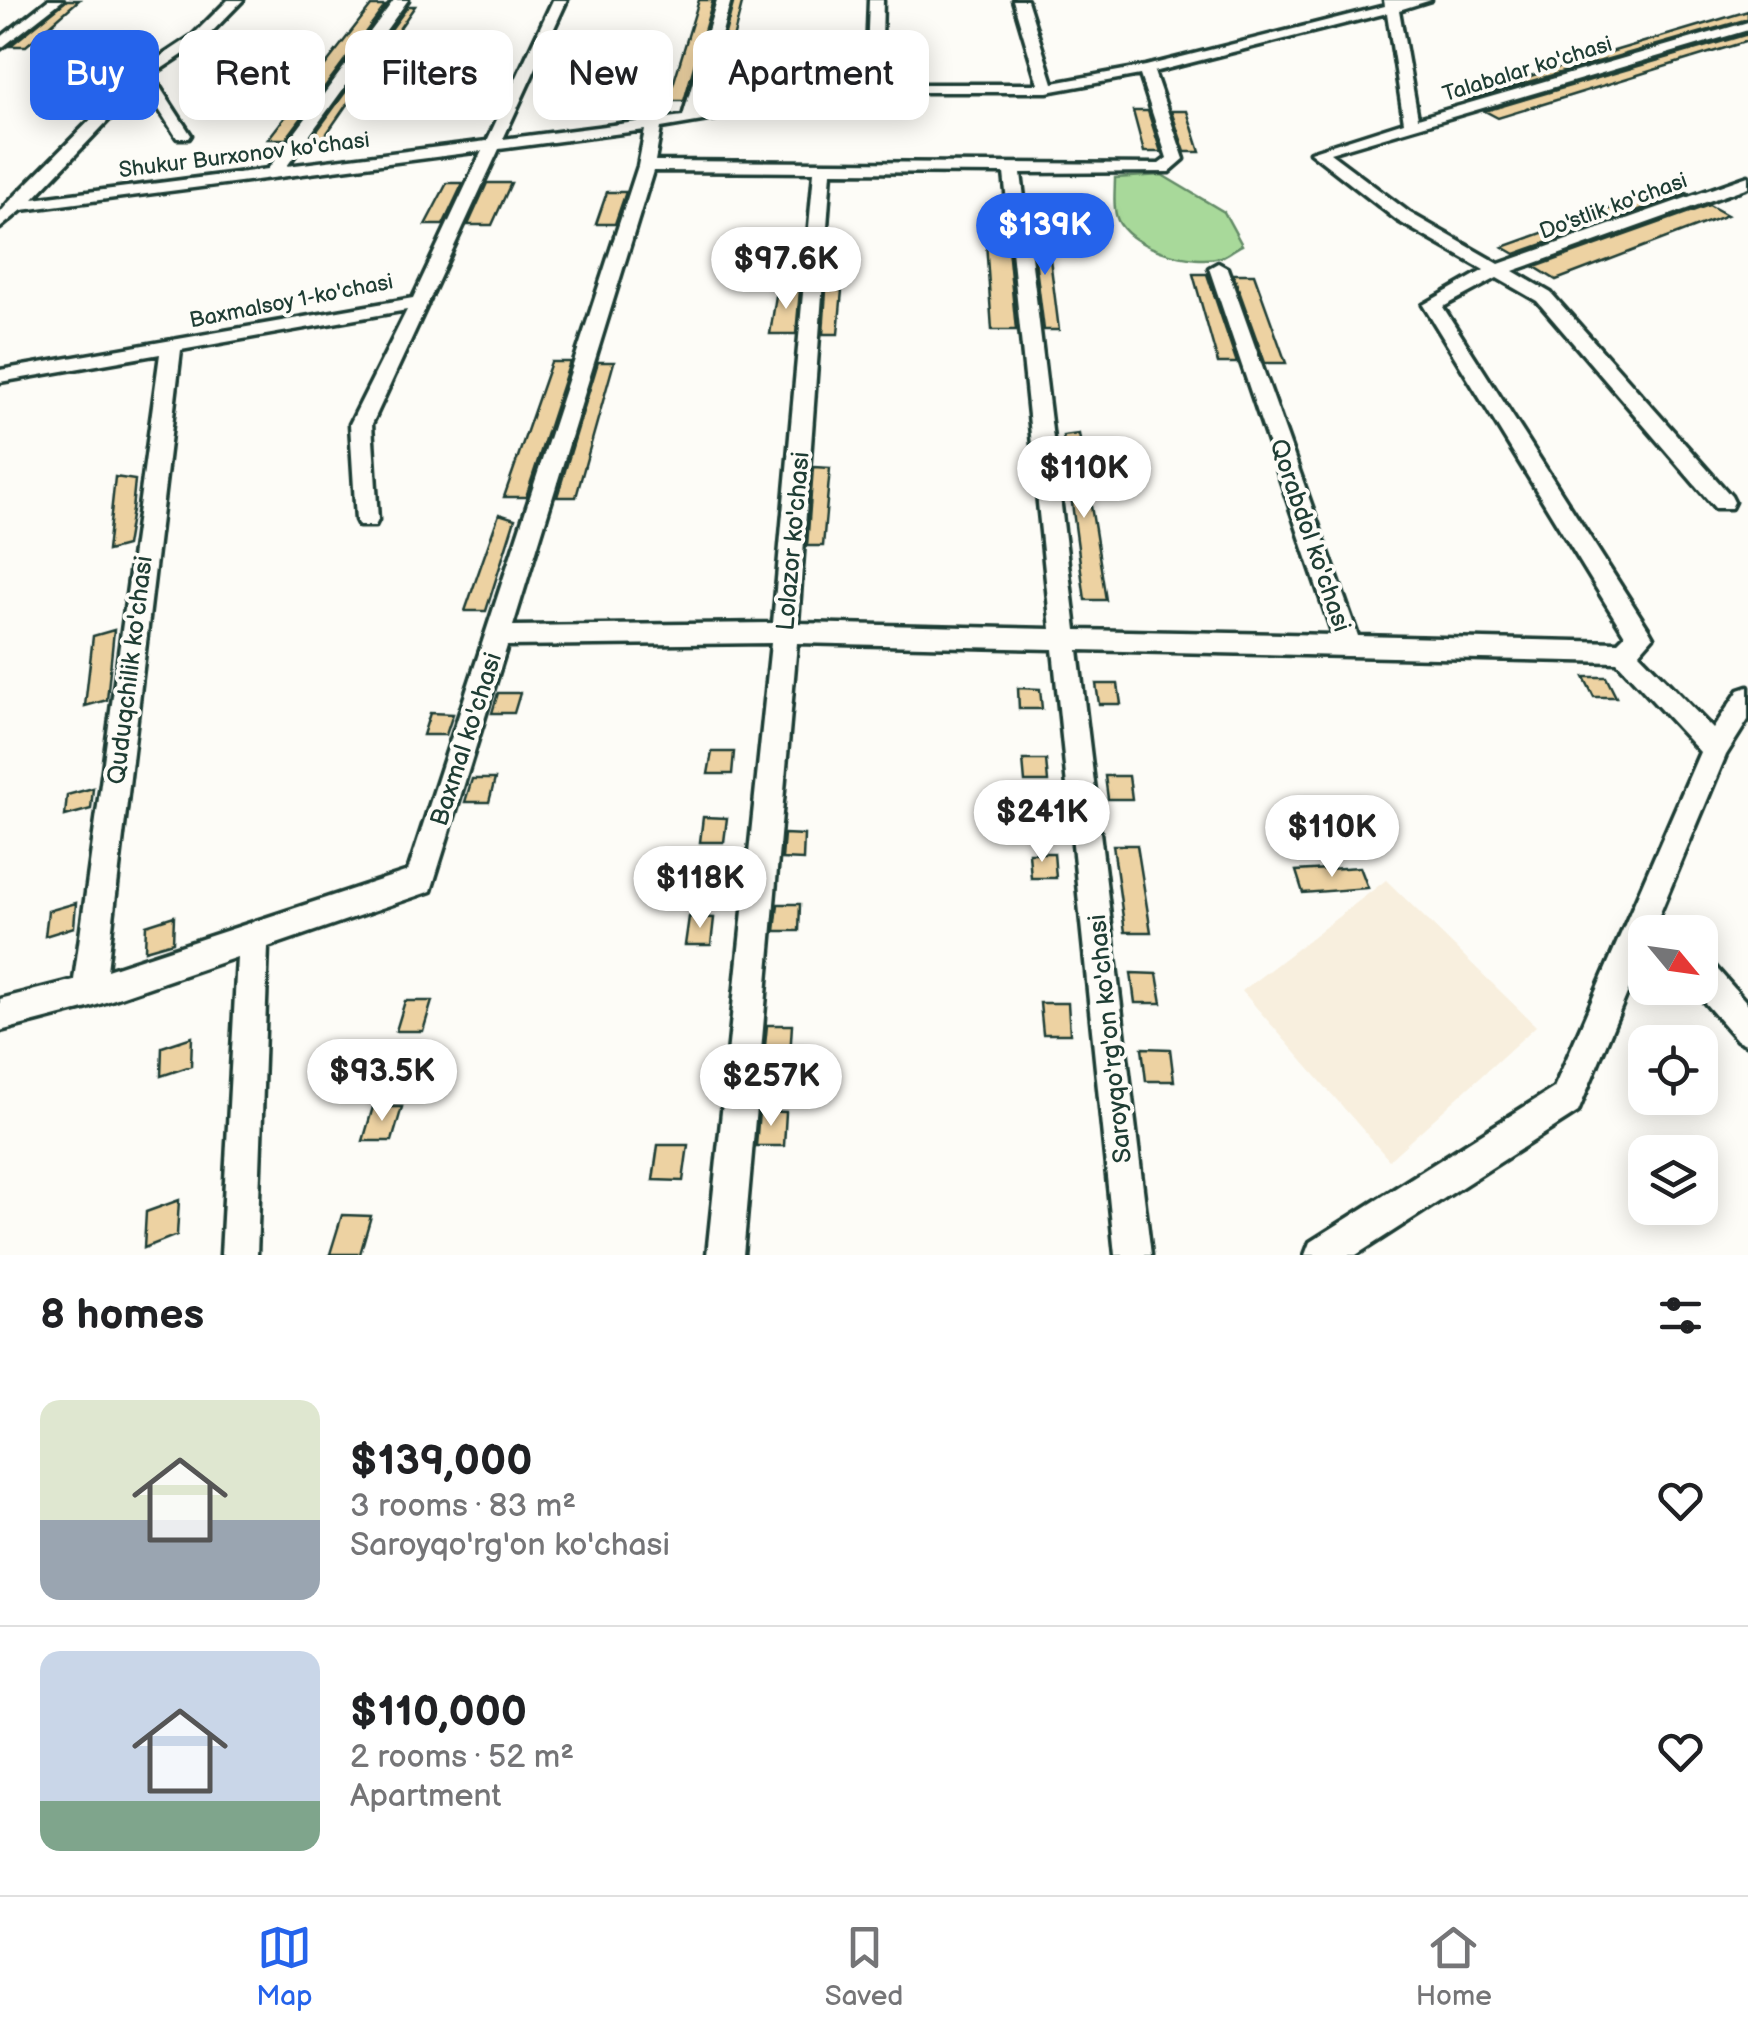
<!DOCTYPE html>
<html lang="en">
<head>
<meta charset="utf-8">
<style>
  body { margin:0; font-family:"Balsamiq Sans",sans-serif; background:#f6f6f6; color:#202124; height:100vh; display:flex; flex-direction:column; font-size:38px; white-space:nowrap }
  * { box-sizing:border-box; margin:0 }
  p { font-size:32px; color:#757577 }
  .icon { flex:none; width:55px; height:55px; fill:none; stroke:currentColor; stroke-width:2; stroke-linecap:round; stroke-linejoin:round }
  .map { position:relative; height:1255px; overflow:hidden }
  .details { display:flex; flex-direction:column; background:#fff; flex:1 }
  .details>* { flex:none }
  .guide { position:absolute; left:30px; top:30px; width:1000px; height:90px; display:flex; gap:20px }
  .needle { width:65px; rotate:119deg }
  .tools { position:absolute; left:1628px; top:915px; display:grid; gap:20px }
  .tools a { display:grid; place-items:center; width:90px; height:90px; border-radius:20px; background:#fff; box-shadow:0 5px 25px #0003; font-size:50px }
  .price { position:absolute; translate:-50% -85px; padding:0 22px; border-radius:35px; background:#fff; color:#222; font-size:32px; line-height:65px; filter:drop-shadow(0 2px 5px #0008) }
  .price::after { content:''; position:absolute; left:50%; top:60px; width:30px; height:22px; margin-left:-15px; background:inherit; clip-path:polygon(0 0,100% 0,50% 100%) }
  .price.current { background:#2563eb; color:#fff }
  ul { padding:0; list-style:none }
  li { display:flex; align-items:center; gap:30px; height:250px; padding:0 40px }
  li+li { border-top:2px solid #e0e0e0 }
  li span { display:grid; place-items:center; flex:none; width:280px; height:200px; border-radius:20px; color:#555 }
  li>.icon { margin-inline-start:auto }
  span .icon { width:120px; height:120px; fill:#fffc; stroke-width:1 }
  li b { font-size:42px }
  h2 { display:flex; justify-content:space-between; align-items:center; height:120px; padding:0 40px; font-size:42px }
  .tag { padding:0 35px; border-radius:20px; background:#fff; box-shadow:0 5px 25px #0003; font-size:35px; line-height:90px }
  .tag.current { background:#2563eb; color:#fff }
  .menu { display:flex; justify-content:space-around; align-items:center; height:140px; border-top:2px solid #e0e0e0; background:#fff; font-size:28px; color:#757577 }
  .menu a { display:grid; justify-items:center; gap:5px }
  .menu .current { color:#2563eb }
  .map>svg:first-child { display:block }
</style>
</head>
<body>
<div class="map">
<svg width="1748" height="1255" viewBox="0 0 1748 1255">
  <rect width="100%" height="100%" fill="#fdfcf7"/>
  <filter id="ink" filterUnits="userSpaceOnUse"><feTurbulence type="fractalNoise" baseFrequency=".01" numOctaves="2"/><feDisplacementMap in="SourceGraphic" scale="20" xChannelSelector="R" yChannelSelector="G"/><feConvolveMatrix kernelMatrix="1 2 1 2 8 2 1 2 1" color-interpolation-filters="sRGB"/></filter>
  <g filter="url(#ink)">
    <path fill="#f8efde" d="M1386 880 1536 1026 1389 1160 1242 991Z"/>
    <path fill="#a8d99a" stroke="#648b67" stroke-width="2.5" d="M1162 175 1224 212 1242 245C1235 248 1228 255 1221 257 1192 265 1137 249 1120 224 1112 213 1115 191 1115 178Z"/>
    <path fill="#edd2a2" stroke="#1f3d34" stroke-width="2.5" d="M67 0H79L26 46H10Z
      M699 0H713L684 101H668Z
      M734 0H743L717 101H707Z
      M371 6H385L286 139H268Z
      M408 6H415L323 139H311Z
      M1748 11V19L1465 100 1460 97Z
      M1748 34V41L1498 118 1485 111Z
      M1133 111H1148L1161 152H1144Z
      M1171 111H1187L1200 152H1185Z
      M447 183H463L443 225H425Z
      M487 183H511L492 225H468Z
      M1673 186 1687 193 1515 254 1503 247Z
      M607 192H626L615 224H596Z
      M1709 205 1727 215 1556 280 1535 267Z
      M985 227H1006L1016 330H992Z
      M1031 227H1046L1059 330H1044Z
      M1193 274H1207L1237 363H1218Z
      M1233 274H1254L1286 363H1265Z
      M777 289 800 290 796 334H770Z
      M826 290H842L838 334H823Z
      M551 362H570L526 497H504Z
      M598 362H614L576 497H557Z
      M1079 434 1095 530 1106 600H1085L1063 436Z
      M813 467 830 468 823 546H807Z
      M115 477 135 480 132 510 126 546 107 551Z
      M499 514 515 519 486 611H465Z
      M114 630 107 700 85 706 93 636Z
      M1584 677H1606L1616 697H1594Z
      M1096 684H1118L1121 704H1099Z
      M1018 688 1040 689 1042 709H1019Z
      M498 693H520L514 713H492Z
      M430 713 453 714 446 735H423Z
      M712 752H734L732 774H708Z
      M1023 760H1046L1048 782H1025Z
      M1105 776H1129L1132 799H1108Z
      M472 779H495L489 802H465Z
      M93 788 91 809 65 816 67 795Z
      M703 817 727 818 724 842H700Z
      M784 834 804 835 803 860 782 859Z
      M1113 845H1137L1151 932H1125Z
      M1029 853H1054L1056 878H1031Z
      M1360 867 1368 888 1303 893 1296 871Z
      M76 903 74 927 45 936 48 911Z
      M778 904H800L799 931H775Z
      M174 916 173 942 145 950 146 925Z
      M689 917 714 918 711 945H685Z
      M1131 973 1157 974 1162 1003H1135Z
      M405 1001H432L423 1031H396Z
      M1040 1003H1068L1070 1034H1043Z
      M767 1025H792L790 1056H764Z
      M192 1037 191 1066 161 1076 162 1047Z
      M1142 1048 1170 1049 1174 1081H1146Z
      M373 1107H402L392 1141H363Z
      M759 1111 786 1112 784 1146H756Z
      M658 1145H688L683 1181 653 1180Z
      M179 1200 177 1235 144 1248 146 1212Z
      M342 1215 371 1216 360 1254H330Z"/>
    <g fill="none" stroke-linecap="round" stroke-linejoin="round">
      <defs>
        <path id="minor" d="M48 0H63L0 49V38Z
          M228 0H243L202 42 152 75 191 135 189 138H177L143 84 33 199 268 169 394 0H408L287 166 487 141 553 0H567L503 139 683 116 717 0H731L699 114 866 85 869 0H883L881 84H1038L1013 0H1027L1053 83 1146 66 1385 6 1384 0H1431L1399 10 1418 118 1748 22V30L1330 153 1410 213 1499 264 1748 176V187L1513 271 1551 293 1731 496 1734 502 1731 508H1715L1537 301 1497 278 1443 307 1649 630 1653 637 1639 653 1713 729 1739 690 1748 687V720L1726 755 1652 932H1645V950L1578 1112 1356 1255H1305L1310 1242 1554 1088 1700 752 1617 662 1078 650 1151 1255H1115L1053 649 797 643 743 1255H707L771 643 507 646 431 891 268 947 257 1255H221L237 957 88 1008 0 1031V999L74 980 160 354 0 382V370L413 298 482 151 22 210 0 228V213L9 202 139 71 192 36ZM1387 13 1404 122 1310 152 1398 221 1484 270 1423 305 1625 635 1618 642 1358 636 1227 268 1218 263 1209 268 1333 635 1076 630 1021 173 1169 172 1184 159 1154 72ZM1140 75 1167 158 1159 164 655 161 661 128 873 92H1047ZM645 130 638 166 408 871 107 970 181 350 407 310 350 424 356 520 359 526H375L378 520 372 424 499 149ZM653 171 814 172 773 623 513 626ZM831 172 1004 173 1051 629 798 623Z
          M1700 957 1711 962 1748 1004V1045L1737 1040 1692 988H1700Z"/>
      </defs>
      <use href="#minor" stroke="#1f3d34" stroke-width="7"/>
      <use href="#minor" fill="#fdfcf7" fill-rule="evenodd"/>
    </g>
  </g>
  <g text-anchor="middle" stroke-width="8" stroke-linejoin="round" paint-order="stroke">
    <g font-size="22" fill="#1f3d34" stroke="#fdfcf7">
      <text transform="translate(1527 68) rotate(-17)" y="8">Talabalar ko'chasi</text>
      <text transform="translate(244 154) rotate(-7)" y="8">Shukur Burxonov ko'chasi</text>
      <text transform="translate(1613 205) rotate(-20)" y="8">Do'stlik ko'chasi</text>
      <text transform="translate(291 300) rotate(-11)" y="8">Baxmalsoy 1-ko'chasi</text>
    </g>
    <g font-size="25" fill="#1f3d34" stroke="#fdfcf7">
      <text transform="translate(1311 535) rotate(71)" y="9">Qorabdol ko'chasi</text>
      <text transform="translate(792 541) rotate(-85)" y="9">Lolazor ko'chasi</text>
      <text transform="translate(129 670) rotate(-83)" y="9">Quduqchilik ko'chasi</text>
      <text transform="translate(465 739) rotate(-72)" y="9">Baxmal ko'chasi</text>
      <text transform="translate(1109 1039) rotate(-96)" y="9">Saroyqo'rg'on ko'chasi</text>
    </g>
  </g>
</svg>
<div class="tools">
<a><svg class="needle" viewBox="-14 -14 28 28"><path d="M0-13l5 13h-10z" fill="#e53935"/><path d="M0 13l5-13h-10z" fill="#757577"/></svg></a>
<a><svg class="icon" aria-label="locate" viewBox="0 0 24 24"><circle cx="12" cy="12" r="6"/><path d="M12 2v4M12 18v4M2 12h4M18 12h4"/></svg></a>
<a><svg class="icon" aria-label="layers" viewBox="0 0 24 24"><path d="M12 4l9 5-9 5-9-5zM3 14l9 5 9-5"/></svg></a>
</div>
<b class="price current" style="left:1045px;top:278px">$139K</b>
<b class="price" style="left:786px;top:312px">$97.6K</b>
<b class="price" style="left:1084px;top:521px">$110K</b>
<b class="price" style="left:1042px;top:865px">$241K</b>
<b class="price" style="left:1332px;top:880px">$110K</b>
<b class="price" style="left:700px;top:931px">$118K</b>
<b class="price" style="left:382px;top:1124px">$93.5K</b>
<b class="price" style="left:771px;top:1129px">$257K</b>
<div class="guide">
<a class="tag current">Buy</a>
<a class="tag">Rent</a>
<a class="tag">Filters</a>
<a class="tag">New</a>
<a class="tag">Apartment</a>
</div>
</div>
<section class="details">
<h2>8 homes<svg class="icon" aria-label="filters" viewBox="0 0 24 24"><path d="M4 7h16M4 17h16"/><circle cx="9" cy="7" r="2"/><circle cx="15" cy="17" r="2"/></svg></h2>
<ul>
<li><span style="background:linear-gradient(#dfe7d0 60%,#9aa5b1 0)"><svg class="icon" aria-label="home" viewBox="0 0 24 24"><path d="M3 11l9-7 9 7M6 9v11h12V9"/></svg></span><div><b>$139,000</b><p>3 rooms · 83 m²</p><p>Saroyqo'rg'on ko'chasi</p></div><svg class="icon" aria-label="heart" viewBox="0 0 24 24"><path d="M12 20l-8-8c-3-5 5-10 8-4 3-6 11-1 8 4z"/></svg></li>
<li><span style="background:linear-gradient(#c9d6e8 75%,#7fa58c 0)"><svg class="icon" aria-label="home" viewBox="0 0 24 24"><path d="M3 11l9-7 9 7M6 9v11h12V9"/></svg></span><div><b>$110,000</b><p>2 rooms · 52 m²</p><p>Apartment</p></div><svg class="icon" aria-label="heart" viewBox="0 0 24 24"><path d="M12 20l-8-8c-3-5 5-10 8-4 3-6 11-1 8 4z"/></svg></li>
</ul>
</section>
<nav class="menu">
<a class="current"><svg class="icon" aria-label="map" viewBox="0 0 24 24"><path d="M3 6l6-2 6 2 6-2v14l-6 2-6-2-6 2zM9 4v14M15 6v14"/></svg>Map</a>
<a><svg class="icon" aria-label="saved" viewBox="0 0 24 24"><path d="M7 4h10v16l-5-4-5 4z"/></svg>Saved</a>
<a><svg class="icon" aria-label="home" viewBox="0 0 24 24"><path d="M3 11l9-7 9 7M6 9v11h12V9"/></svg>Home</a>
</nav>
</body>
</html>
